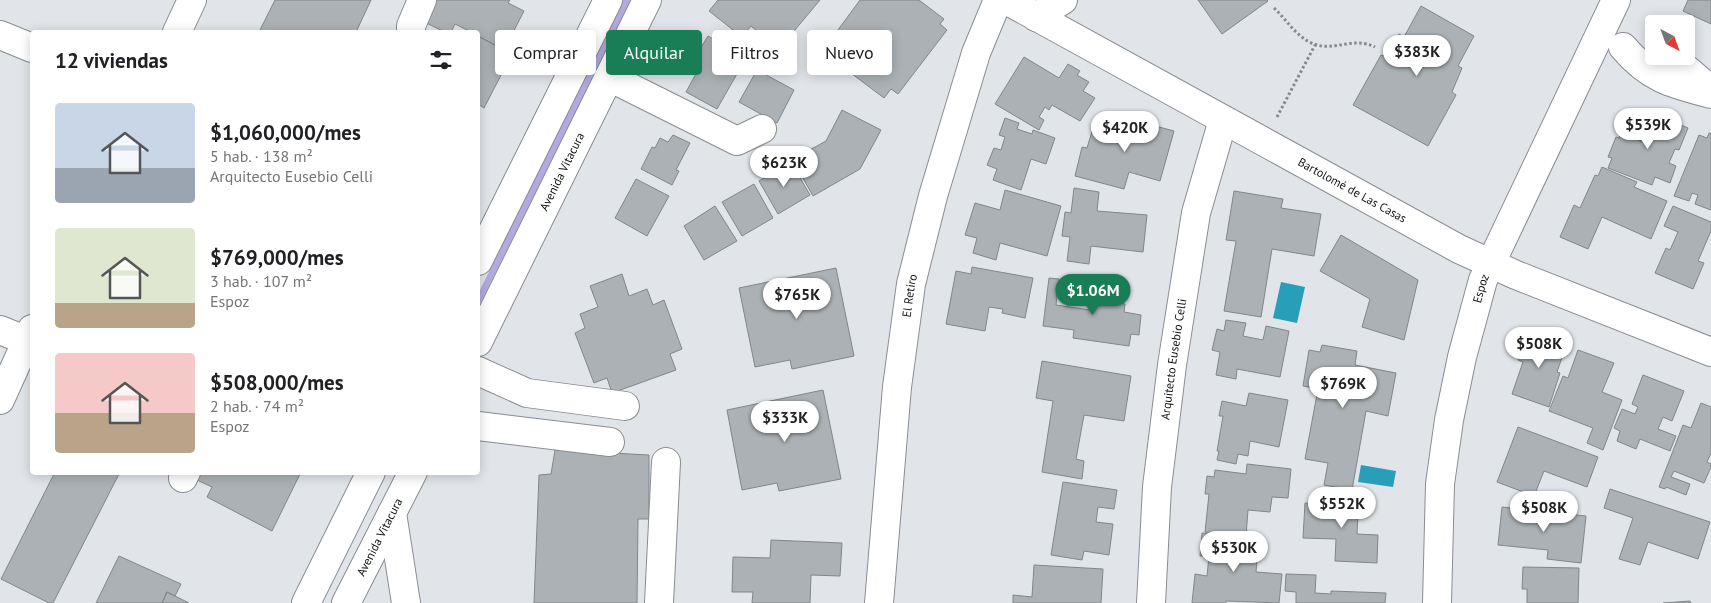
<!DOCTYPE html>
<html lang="es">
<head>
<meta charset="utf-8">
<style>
  body { margin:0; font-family:"PT Sans",sans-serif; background:#f6f6f6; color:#202124; height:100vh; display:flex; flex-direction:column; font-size:19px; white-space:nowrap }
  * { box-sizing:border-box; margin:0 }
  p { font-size:16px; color:#757577 }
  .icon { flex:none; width:28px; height:28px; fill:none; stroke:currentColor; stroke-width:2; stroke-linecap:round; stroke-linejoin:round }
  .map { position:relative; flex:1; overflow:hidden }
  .panel { position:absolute; left:30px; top:30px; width:450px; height:445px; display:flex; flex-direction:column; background:#fff; border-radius:5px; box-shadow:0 2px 12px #0003 }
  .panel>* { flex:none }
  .banner { position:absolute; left:495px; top:30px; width:475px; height:45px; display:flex; gap:10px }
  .needle { width:32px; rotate:139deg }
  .controls { position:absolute; left:1645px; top:15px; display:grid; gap:10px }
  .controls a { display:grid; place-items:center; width:50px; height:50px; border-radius:5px; background:#fff; box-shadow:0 2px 12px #0003; font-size:25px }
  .price { position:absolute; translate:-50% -42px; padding:0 11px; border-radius:18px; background:#fff; color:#222; font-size:16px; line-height:32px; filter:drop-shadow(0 1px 2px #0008) }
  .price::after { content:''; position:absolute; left:50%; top:30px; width:15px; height:11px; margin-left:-8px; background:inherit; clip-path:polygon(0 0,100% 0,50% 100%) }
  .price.on { background:#197d56; color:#fff }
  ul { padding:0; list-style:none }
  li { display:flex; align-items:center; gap:15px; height:125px; padding:0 25px }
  li span { display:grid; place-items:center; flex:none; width:140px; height:100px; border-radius:5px; color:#555 }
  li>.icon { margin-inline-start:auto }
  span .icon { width:60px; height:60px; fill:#fffc; stroke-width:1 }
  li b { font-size:21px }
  h2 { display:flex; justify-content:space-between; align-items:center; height:60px; padding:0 25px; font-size:21px }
  .pill { padding:0 18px; border-radius:5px; background:#fff; box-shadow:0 2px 12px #0003; font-size:18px; line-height:45px }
  .pill.on { background:#197d56; color:#fff }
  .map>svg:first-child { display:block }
</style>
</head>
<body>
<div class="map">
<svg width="1711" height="603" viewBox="0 0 1711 603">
  <rect width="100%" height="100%" fill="#e1e5ea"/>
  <path fill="#b2a9e1" d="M623 0H632L478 308V294Z"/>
  <path fill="#289eb9" d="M1281 282 1305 287 1297 323 1273 318Z
    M1361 465 1396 471 1393 487 1358 482Z"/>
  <path fill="#abb1b4" stroke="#80868a" d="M275 0H371L356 32H259Z
    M430 0H510L508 3 524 11 504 50 478 36V32H471L455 24 451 32H445L420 20Z
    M718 0H820L779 49 751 26 742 37 709 11Z
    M860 0H919L944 19 940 24 947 30 898 94 891 89 884 98 831 58 840 44 832 38Z
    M1198 0H1267L1268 1 1222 34Z
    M1688 0H1711V24L1683 11Z
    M1421 6 1474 36 1458 66 1462 68 1452 92 1456 95 1428 146 1353 105 1381 55 1384 56 1389 48 1391 49 1399 34 1404 37Z
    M478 36 512 54 484 108 478 104Z
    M708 36 746 58 717 109 686 92 698 70 690 66Z
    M1024 57 1059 78 1068 64 1080 71 1077 75 1089 82 1083 91 1095 98 1080 121 1052 105 1049 110 1045 107 1039 117 1044 120 1039 130 995 104Z
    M757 70 794 90 777 123 739 102Z
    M842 110 881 130 860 169 813 196 795 164 808 156 806 152 826 141Z
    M1647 111 1688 128 1679 150 1675 149 1669 163 1676 166 1670 183 1655 177 1652 185 1608 168 1612 158 1608 157 1616 137 1619 138 1621 133 1645 143 1636 138Z
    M1122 117 1174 131 1160 181 1129 172 1124 189 1075 176 1082 147 1087 148 1094 125 1119 131Z
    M1005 118 1019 123 1017 129 1032 134 1033 130 1055 138 1046 164 1031 159 1021 190 993 180 997 169 987 165 994 148 1001 150 1005 137 999 135Z
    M1709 133H1711V210L1695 204 1698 195 1692 193 1689 201 1674 196 1699 135 1707 138Z
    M673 135 690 143 676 170 679 171 672 185 641 169 652 147 655 148 660 138 668 142Z
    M791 162 810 195 778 214 759 181Z
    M1602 167 1637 182 1634 187 1667 201 1651 239 1602 217 1588 249 1560 237 1574 205 1580 208 1595 175 1598 176Z
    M636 179 669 196 647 236 615 218Z
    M754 184 773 218 742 236 722 202Z
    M1074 188 1099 192 1097 211 1147 215 1143 252 1091 246 1089 264 1067 261 1070 237 1062 236 1065 212 1071 213Z
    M1005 190 1061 206 1047 256 1000 243 996 260 973 253 977 238 965 235 975 203 1000 210Z
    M1234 191 1283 199 1281 208 1321 214 1314 256 1272 249 1261 317 1224 311 1236 241 1226 240Z
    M715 206 737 241 704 260 684 226Z
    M1673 206 1711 222V231L1698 261 1704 263 1693 289 1655 273 1666 248 1670 250 1678 232 1664 226Z
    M1341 235 1418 280 1404 340 1362 327 1370 299 1320 271Z
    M972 267 1033 278 1025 318 1002 313 1003 309 989 307 985 331 946 324 956 271 971 274Z
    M836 268 854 356 792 369 790 360 755 367 739 288Z
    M622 274 629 296 647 289 653 305 664 300 682 349 670 354 676 370 612 393 607 378 594 383 575 333 585 328 580 314 598 307 590 286Z
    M1094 277 1114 279 1111 302 1125 304 1124 312 1141 315 1139 335 1131 334 1129 346 1073 338 1074 330 1043 326 1049 278 1059 279 1056 305 1090 310Z
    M1226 320 1246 323 1243 336 1263 340 1266 326 1289 331 1280 377 1237 369 1236 379 1216 375 1220 352 1212 350 1217 329 1224 331Z
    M1527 332 1566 346 1557 372 1560 373 1549 407 1512 394 1523 362 1518 360Z
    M1322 345 1357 351 1355 365 1396 373 1388 416 1366 411 1352 490 1324 485 1328 463 1305 459 1318 389 1303 386 1309 350 1320 352Z
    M1578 350 1614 363 1602 392 1622 400 1603 450 1587 443 1593 428 1549 411 1563 376 1568 378Z
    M1042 361 1131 376 1124 421 1084 415 1076 459 1084 461 1082 479 1042 472 1053 401 1036 398Z
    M1643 375 1684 391 1672 421 1663 417 1658 429 1676 436 1670 451 1640 439 1636 449 1617 441 1620 431 1614 428 1622 409 1635 414 1638 407 1632 404Z
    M823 390 841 479 779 491 777 483 742 490 727 410Z
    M1249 393 1288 400 1279 447 1250 441 1248 456 1238 454 1236 464 1217 460 1219 451H1217L1223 416H1219L1222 401 1246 406Z
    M1701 403 1711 407V453L1707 462 1711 464V467L1704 483 1674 471 1671 477 1690 484 1686 495 1666 487 1665 489 1659 487 1683 425 1691 428Z
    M1518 427 1598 457 1587 487 1544 471 1534 496 1497 482Z
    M555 450 649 455V519H638L637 603H534L539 475 551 474Z
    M1247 464 1291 469 1288 498 1272 497 1270 512 1248 510 1246 536 1205 532 1209 494H1205L1207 476 1214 477 1215 470 1246 474Z
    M55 472 119 474 53 603H49L1 579Z
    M200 472H301L272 531 207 497 212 487 197 480Z
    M1063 482 1117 490 1114 509 1098 507 1096 522 1113 524 1109 555 1084 551 1082 560 1051 555Z
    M1610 489 1710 522 1698 559 1648 542 1640 565 1619 559 1633 518 1604 508Z
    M1340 494 1365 495 1364 514H1358L1357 534 1378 535 1377 563 1335 561 1336 539 1303 538 1305 503 1339 505Z
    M1502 507 1586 516 1581 563 1547 559 1548 550 1498 545Z
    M1202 533 1259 538 1256 572 1282 574 1279 603 1226 601V603H1192L1195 574 1207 576 1209 556H1200Z
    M771 540 842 543 840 576 811 575 810 603H752L753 592H732L733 557 770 558Z
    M119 556 181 584 175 596 167 592 162 603H96Z
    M1034 565 1103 569 1101 603H1013V595L1032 597Z
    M1523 567 1579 568 1578 603H1527V589H1522Z
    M1286 574 1316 575 1315 593 1331 594V591L1386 593 1385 603H1296V592L1285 591Z
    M167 592 189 603H162Z
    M1690 601 1691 603H1663Z"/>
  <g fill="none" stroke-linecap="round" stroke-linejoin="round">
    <defs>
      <g id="minor">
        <path id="s1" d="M1006 0 1459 249 1516 275 1711 352"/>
        <path d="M1036 17 1063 0"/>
        <path d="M177 32 192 0"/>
        <path d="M411 32V26L422 0"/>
        <path d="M0 35 32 48"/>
        <path d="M1623 47C1650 79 1672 84 1711 94"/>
        <path d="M1664 56 1685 68 1711 90"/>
        <path d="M609 77 737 141 762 129"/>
        <path d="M0 330 27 341"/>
        <path d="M478 371 527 393 625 406"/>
        <path d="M0 400 32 329"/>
        <path d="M478 426 610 442"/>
        <path d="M183 478 186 472"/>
        <path d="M659 603 666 462"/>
        <path id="s2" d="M879 603 897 387 911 284 933 196 976 53 998 0"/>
        <path id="s3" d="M1151 603 1157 487 1172 365 1196 213 1223 120"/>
        <path id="s4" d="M1437 603 1440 484 1449 420 1462 357 1483 280 1616 0"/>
      </g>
      <g id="major">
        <path d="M478 261 608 0"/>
        <path id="s5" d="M478 342 647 0"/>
        <path d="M392 513 406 603"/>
        <path d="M306 603 371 472"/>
        <path id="s6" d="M346 603 413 472"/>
      </g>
    </defs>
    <use href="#minor" stroke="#898d92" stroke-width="30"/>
    <use href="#major" stroke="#898d92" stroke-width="30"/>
    <path stroke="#85898c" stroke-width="3" stroke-dasharray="2.5 2.5" stroke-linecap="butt" d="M1274 8C1287 20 1297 38 1314 44 1335 52 1352 36 1375 47
      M1277 117 1315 45"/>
    <use href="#minor" stroke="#fff" stroke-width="28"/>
    <use href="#major" stroke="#fff" stroke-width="28"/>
  </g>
  <g text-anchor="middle" stroke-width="4" stroke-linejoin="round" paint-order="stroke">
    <g font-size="12" fill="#111315" stroke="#e1e5ea">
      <text dy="4" stroke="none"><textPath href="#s5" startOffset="190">Avenida Vitacura</textPath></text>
      <text dy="4" stroke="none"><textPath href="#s1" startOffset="395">Bartolomé de Las Casas</textPath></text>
      <text dy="4" stroke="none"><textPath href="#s4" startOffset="319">Espoz</textPath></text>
      <text dy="4" stroke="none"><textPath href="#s2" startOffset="309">El Retiro</textPath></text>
      <text dy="4" stroke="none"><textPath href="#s3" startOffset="245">Arquitecto Eusebio Celli</textPath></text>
      <text dy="4" stroke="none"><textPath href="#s6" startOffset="74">Avenida Vitacura</textPath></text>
    </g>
  </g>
</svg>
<div class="controls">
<a><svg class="needle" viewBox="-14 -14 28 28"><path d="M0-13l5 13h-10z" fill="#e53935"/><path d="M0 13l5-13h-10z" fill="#757577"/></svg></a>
</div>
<b class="price" style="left:1417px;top:77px">$383K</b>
<b class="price" style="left:1648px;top:150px">$539K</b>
<b class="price" style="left:1125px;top:153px">$420K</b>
<b class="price" style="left:784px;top:188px">$623K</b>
<b class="price on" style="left:1093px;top:316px">$1.06M</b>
<b class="price" style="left:797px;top:320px">$765K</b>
<b class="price" style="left:1539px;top:369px">$508K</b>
<b class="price" style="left:1343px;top:409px">$769K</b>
<b class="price" style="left:785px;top:443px">$333K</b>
<b class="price" style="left:1342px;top:529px">$552K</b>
<b class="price" style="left:1544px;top:533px">$508K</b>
<b class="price" style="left:1234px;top:573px">$530K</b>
<div class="banner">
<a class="pill">Comprar</a>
<a class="pill on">Alquilar</a>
<a class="pill">Filtros</a>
<a class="pill">Nuevo</a>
</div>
<section class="panel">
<h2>12 viviendas<svg class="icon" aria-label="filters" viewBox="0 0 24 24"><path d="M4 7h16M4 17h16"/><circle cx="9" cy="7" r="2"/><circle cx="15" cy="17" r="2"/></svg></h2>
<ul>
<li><span style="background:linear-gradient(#c9d6e8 65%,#9aa5b1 0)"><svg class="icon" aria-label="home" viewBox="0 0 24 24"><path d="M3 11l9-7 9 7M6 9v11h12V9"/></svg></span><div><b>$1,060,000/mes</b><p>5 hab. · 138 m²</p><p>Arquitecto Eusebio Celli</p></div></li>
<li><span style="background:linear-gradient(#dfe7d0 75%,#b9a48a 0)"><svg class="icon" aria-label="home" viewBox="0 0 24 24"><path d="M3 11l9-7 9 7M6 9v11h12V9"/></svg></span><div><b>$769,000/mes</b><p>3 hab. · 107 m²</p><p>Espoz</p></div></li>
<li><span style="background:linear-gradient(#f6c9c9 60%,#b9a48a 0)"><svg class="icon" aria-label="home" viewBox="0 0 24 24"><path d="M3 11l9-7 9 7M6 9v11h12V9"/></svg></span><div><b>$508,000/mes</b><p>2 hab. · 74 m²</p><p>Espoz</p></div></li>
</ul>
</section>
</div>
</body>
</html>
